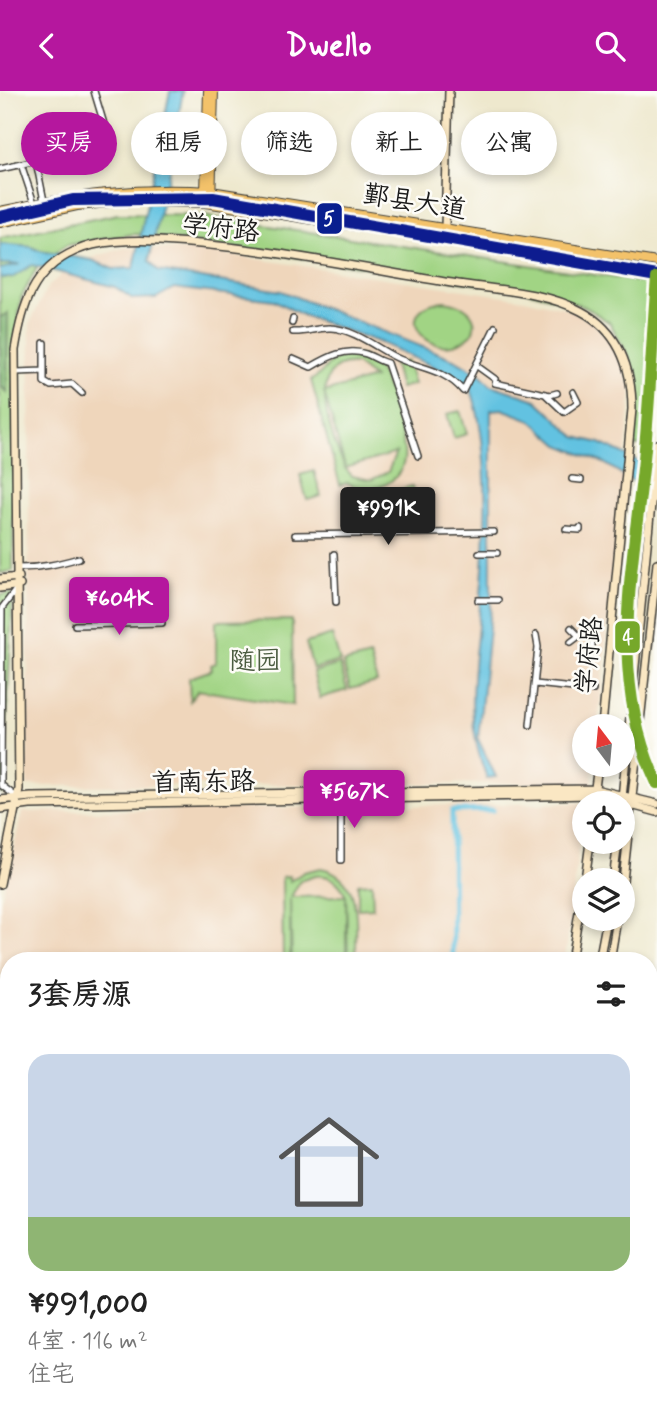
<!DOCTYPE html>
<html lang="zh">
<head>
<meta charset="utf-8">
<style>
  body { margin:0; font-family:Mynerve,"LXGW WenKai TC",sans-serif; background:#f6f6f6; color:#222; height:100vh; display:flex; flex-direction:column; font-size:26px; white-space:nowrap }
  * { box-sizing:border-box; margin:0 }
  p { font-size:23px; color:#767676 }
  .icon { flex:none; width:38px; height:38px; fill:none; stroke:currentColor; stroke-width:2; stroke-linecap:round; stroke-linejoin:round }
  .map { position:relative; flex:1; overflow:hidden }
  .drawer { position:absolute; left:0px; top:861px; width:658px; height:469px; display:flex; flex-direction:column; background:#fff; border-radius:28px 28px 0 0; box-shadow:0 4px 10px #0003 }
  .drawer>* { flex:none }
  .guide { position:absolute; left:21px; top:21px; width:616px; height:63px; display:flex; gap:14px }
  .needle { width:46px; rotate:344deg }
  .buttons { position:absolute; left:572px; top:623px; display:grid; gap:14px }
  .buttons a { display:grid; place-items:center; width:63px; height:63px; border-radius:50%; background:#fff; box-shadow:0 4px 10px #0003; font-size:35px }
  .price { position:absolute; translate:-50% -60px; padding:0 16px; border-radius:7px; background:#b5179e; color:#fff; font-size:23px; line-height:46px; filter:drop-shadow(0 2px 4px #0008) }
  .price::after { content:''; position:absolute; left:50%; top:42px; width:21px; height:16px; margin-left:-10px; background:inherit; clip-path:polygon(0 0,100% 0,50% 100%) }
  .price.on { background:#222; color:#fff }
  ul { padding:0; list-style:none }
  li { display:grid; align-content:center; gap:14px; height:371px; padding:0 28px }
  li span { display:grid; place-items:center; height:217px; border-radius:21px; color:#555 }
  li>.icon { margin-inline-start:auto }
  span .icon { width:126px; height:126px; fill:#fffc; stroke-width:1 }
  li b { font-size:30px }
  h2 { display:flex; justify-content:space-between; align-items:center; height:84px; padding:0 28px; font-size:30px }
  .pill { padding:0 24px; border-radius:32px; background:#fff; box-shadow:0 4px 10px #0003; font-size:24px; line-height:63px }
  .pill.on { background:#b5179e; color:#fff }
  header { display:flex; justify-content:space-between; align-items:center; height:91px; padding:0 28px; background:#b5179e; color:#fff; font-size:32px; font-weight:800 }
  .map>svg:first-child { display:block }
</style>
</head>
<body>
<header><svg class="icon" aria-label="back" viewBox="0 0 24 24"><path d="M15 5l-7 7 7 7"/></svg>Dwello<svg class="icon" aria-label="search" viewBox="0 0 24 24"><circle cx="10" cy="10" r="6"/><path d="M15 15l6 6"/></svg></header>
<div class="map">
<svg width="657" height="1330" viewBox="0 0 657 1330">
  <rect width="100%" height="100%" fill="#fdfcf7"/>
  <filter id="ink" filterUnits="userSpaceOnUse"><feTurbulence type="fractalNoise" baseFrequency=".0143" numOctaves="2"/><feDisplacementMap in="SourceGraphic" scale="14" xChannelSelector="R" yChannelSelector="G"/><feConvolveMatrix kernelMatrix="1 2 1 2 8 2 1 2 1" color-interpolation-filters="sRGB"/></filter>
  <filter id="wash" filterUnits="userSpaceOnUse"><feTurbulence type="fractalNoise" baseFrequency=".00686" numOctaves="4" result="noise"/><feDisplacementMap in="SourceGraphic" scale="28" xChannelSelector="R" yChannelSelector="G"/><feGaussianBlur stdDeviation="1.57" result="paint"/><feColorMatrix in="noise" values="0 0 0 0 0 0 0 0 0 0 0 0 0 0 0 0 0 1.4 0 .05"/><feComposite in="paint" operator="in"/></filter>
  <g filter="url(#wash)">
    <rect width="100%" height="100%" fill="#eee8cd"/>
    <path fill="#efd6bb" d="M125 157 196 159 524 208 569 218 590 230 605 243 620 264 632 298 598 635H584V674H594L592 692 27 695 30 232 48 195 77 171Z
      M584 712 565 870H9V884L0 886V813L22 721Z
      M0 957H9V1124L0 1125Z
      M0 1149H9V1321H206L203 1330H0Z"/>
    <path fill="#a1d484" stroke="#5e7850" stroke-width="2" fill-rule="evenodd" d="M118 123 204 125 655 193 648 355H632L638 294 627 263 610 232 584 215 519 198 134 143 67 154 39 173 21 207 14 261 13 480 0 482V147Z
      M444 210C463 212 481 223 472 243 435 280 383 218 444 210Z
      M342 265C352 263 364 263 373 271 386 282 407 352 404 369 402 382 392 392 379 396 368 399 358 398 348 392L340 394 311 289C323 285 327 269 342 265ZM356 273 374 287 324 301 345 376C332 350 302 269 356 273ZM396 362 388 381 371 389 352 385 345 377Z
      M407 270 414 293 400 297 394 274Z
      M460 320 467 343 454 347 447 323Z
      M314 380 321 405 307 409 300 384Z
      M412 395 421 425 407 429 398 399Z
      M13 502 3 702H0V504Z
      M292 529 293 614 198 599 190 610 189 587 212 579 211 574 216 572V530Z
      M332 544 340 570 313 578 306 552Z
      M370 565 377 591 350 598 343 572Z
      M340 573 347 599 320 607 313 581Z
      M321 777C365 786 355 836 356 870H348L346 805V870H292L290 808V870H283L282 786 290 785V790L304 781ZM315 785C330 783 340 791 346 805L291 806 300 790Z
      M372 792 373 817 358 818V793Z
      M657 1158V1330H582L586 1321H649V1177Z
      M0 1315H9V1321H118L124 1330H0Z"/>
    <path fill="#80b672" stroke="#4e6947" stroke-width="2" d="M8 222 7 302 0 294V226Z"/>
    <path fill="#62c2e1" stroke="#3f6f7e" stroke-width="2" d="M170 0H183L168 86 149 170 158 180 281 200 425 257 456 269 480 283 491 294 536 309 576 346 600 352 657 379V405L604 372 559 354 531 329 502 318 491 319V517L478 648 496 686 487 687C462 625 475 577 480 514 486 451 492 354 470 296L450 283 379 251 302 224 274 209 174 197 156 207 133 208 115 196 32 174 12 187H0V178L20 173H0V153L32 156 40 160 92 169 113 178 134 177Z
      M397 400 406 432H371L392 401Z"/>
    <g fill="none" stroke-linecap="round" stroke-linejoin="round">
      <path stroke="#62c2e1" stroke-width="5" d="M453 870 452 720 493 719
        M211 1330 216 1321"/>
    </g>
  </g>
  <g filter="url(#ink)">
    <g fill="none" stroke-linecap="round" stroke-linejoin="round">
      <defs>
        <path id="street" d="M36 70 44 110
          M21 73 34 112
          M0 78 36 70 103 63 110 53 94 0
          M292 232 293 228
          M293 241C306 242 318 236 331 237 353 238 377 257 395 266 419 278 444 277 463 300
          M44 252V291L51 295 72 293 82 302
          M293 268 311 276C328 266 346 256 366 263 374 266 379 270 387 272L418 365
          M477 275 495 288
          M16 281 44 280
          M495 292 550 304 557 302
          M463 300 495 236
          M545 303 564 321 578 311 573 301
          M572 388 581 389
          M566 438 580 439V437
          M295 444 494 441
          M479 462H497
          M334 463 336 511
          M19 477C41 477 58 473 79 467
          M18 496 2 517 1 694 18 707
          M478 509H498
          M75 534 162 532
          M592 534V560
          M571 537 579 545 571 551
          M535 593 593 599
          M530 634 538 556 536 544
          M341 769V709
          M0 1312H9
          M123 1321 130 1330
          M280 1330 284 1321
          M319 1330 322 1321"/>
        <path id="secondary" d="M445 136 449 0
          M0 488 19 486
          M0 497 20 494
          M622 707 657 353
          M0 709 31 706 595 698 657 713
          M593 712 598 674
          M0 718 30 714 594 704 657 721
          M585 789 590 751
          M613 789 618 751
          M623 790 657 472
          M0 793 19 698 15 259C22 216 32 179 75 160 99 149 132 149 159 150 257 155 355 176 452 192 494 199 544 200 581 220 619 240 632 278 632 318L602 635
          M571 870 584 790
          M599 870 607 828
          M610 870 617 828
          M0 906 4 919 0 936
          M0 1130H9
          M0 1138H9
          M417 1330 421 1321
          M447 1330 451 1321
          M460 1330 464 1321"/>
        <path id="primary" d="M205 102 208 0
          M211 113 214 0
          M0 120C73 104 136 95 211 100L657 171
          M0 132 77 115 110 112H205L657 183"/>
        <path id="highway" d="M649 1105 657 1083
          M649 1135 657 1114
          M558 1330 562 1321
          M569 1330 573 1321"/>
      </defs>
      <use href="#street" stroke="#3c3b37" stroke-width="8"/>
      <use href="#secondary" stroke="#3c3b37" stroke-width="10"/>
      <use href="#primary" stroke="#3c3b37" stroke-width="10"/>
      <use href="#highway" stroke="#3c3b37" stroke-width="11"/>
      <use href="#street" stroke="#fff" stroke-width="5"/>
      <use href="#secondary" stroke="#fae7c3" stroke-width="7"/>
      <use href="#primary" stroke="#f3c26a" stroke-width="8"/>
      <use href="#highway" stroke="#f3c26a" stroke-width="9"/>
      <defs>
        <path id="metro-1" d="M0 126 73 109 213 107 657 185"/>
        <path id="metro-2" d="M657 187C652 247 650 308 644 368 633 480 607 586 657 692"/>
      </defs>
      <use href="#metro-1" stroke="#fdfcf7" stroke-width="18"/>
      <use href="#metro-2" stroke="#fdfcf7" stroke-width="18"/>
      <use href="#metro-1" stroke="#091f8f" stroke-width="12"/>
      <use href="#metro-2" stroke="#76a82a" stroke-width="12"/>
    </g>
  </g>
  <g text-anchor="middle" stroke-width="5" stroke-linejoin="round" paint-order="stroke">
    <g font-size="26" fill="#1c1c1c" stroke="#fdfcf7">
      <text transform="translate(415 110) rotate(9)" y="9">鄞县大道</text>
      <text transform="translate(221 136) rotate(7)" y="9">学府路</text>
      <text transform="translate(588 564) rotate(-84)" y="9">学府路</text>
      <text transform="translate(203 690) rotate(-1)" y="9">首南东路</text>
    </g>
    <g font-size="26" fill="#4b5c40" stroke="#fdfcf7">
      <text x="255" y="578">随园</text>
    </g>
  </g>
  <g stroke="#fdfcf7" stroke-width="2.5">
    <rect x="316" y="111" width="27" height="33" rx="7" fill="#091f8f"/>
    <rect x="614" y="529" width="27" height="34" rx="7" fill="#76a82a"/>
  </g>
  <g font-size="19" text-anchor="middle" font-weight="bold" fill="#fff">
    <text x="329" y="134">5</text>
    <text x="628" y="553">4</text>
  </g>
</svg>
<div class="buttons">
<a><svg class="needle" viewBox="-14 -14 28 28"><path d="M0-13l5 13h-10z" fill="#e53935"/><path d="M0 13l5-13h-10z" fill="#767676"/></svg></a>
<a><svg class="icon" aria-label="locate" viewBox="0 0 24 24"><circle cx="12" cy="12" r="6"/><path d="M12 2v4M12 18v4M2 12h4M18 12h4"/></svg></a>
<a><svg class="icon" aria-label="layers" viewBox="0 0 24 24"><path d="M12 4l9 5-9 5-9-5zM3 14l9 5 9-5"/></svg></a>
</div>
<b class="price on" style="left:388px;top:456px">¥991K</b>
<b class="price" style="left:119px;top:546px">¥604K</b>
<b class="price" style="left:354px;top:739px">¥567K</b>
<div class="guide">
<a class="pill on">买房</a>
<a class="pill">租房</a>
<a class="pill">筛选</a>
<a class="pill">新上</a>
<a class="pill">公寓</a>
</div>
<section class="drawer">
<h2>3套房源<svg class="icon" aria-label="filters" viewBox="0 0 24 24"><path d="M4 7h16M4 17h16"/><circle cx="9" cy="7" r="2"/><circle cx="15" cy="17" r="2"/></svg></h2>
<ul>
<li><span style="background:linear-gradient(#c9d6e8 75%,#8fb573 0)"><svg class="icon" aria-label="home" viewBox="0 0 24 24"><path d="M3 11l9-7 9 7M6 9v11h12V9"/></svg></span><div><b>¥991,000</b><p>4室 · 116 m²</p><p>住宅</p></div></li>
</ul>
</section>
</div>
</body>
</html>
